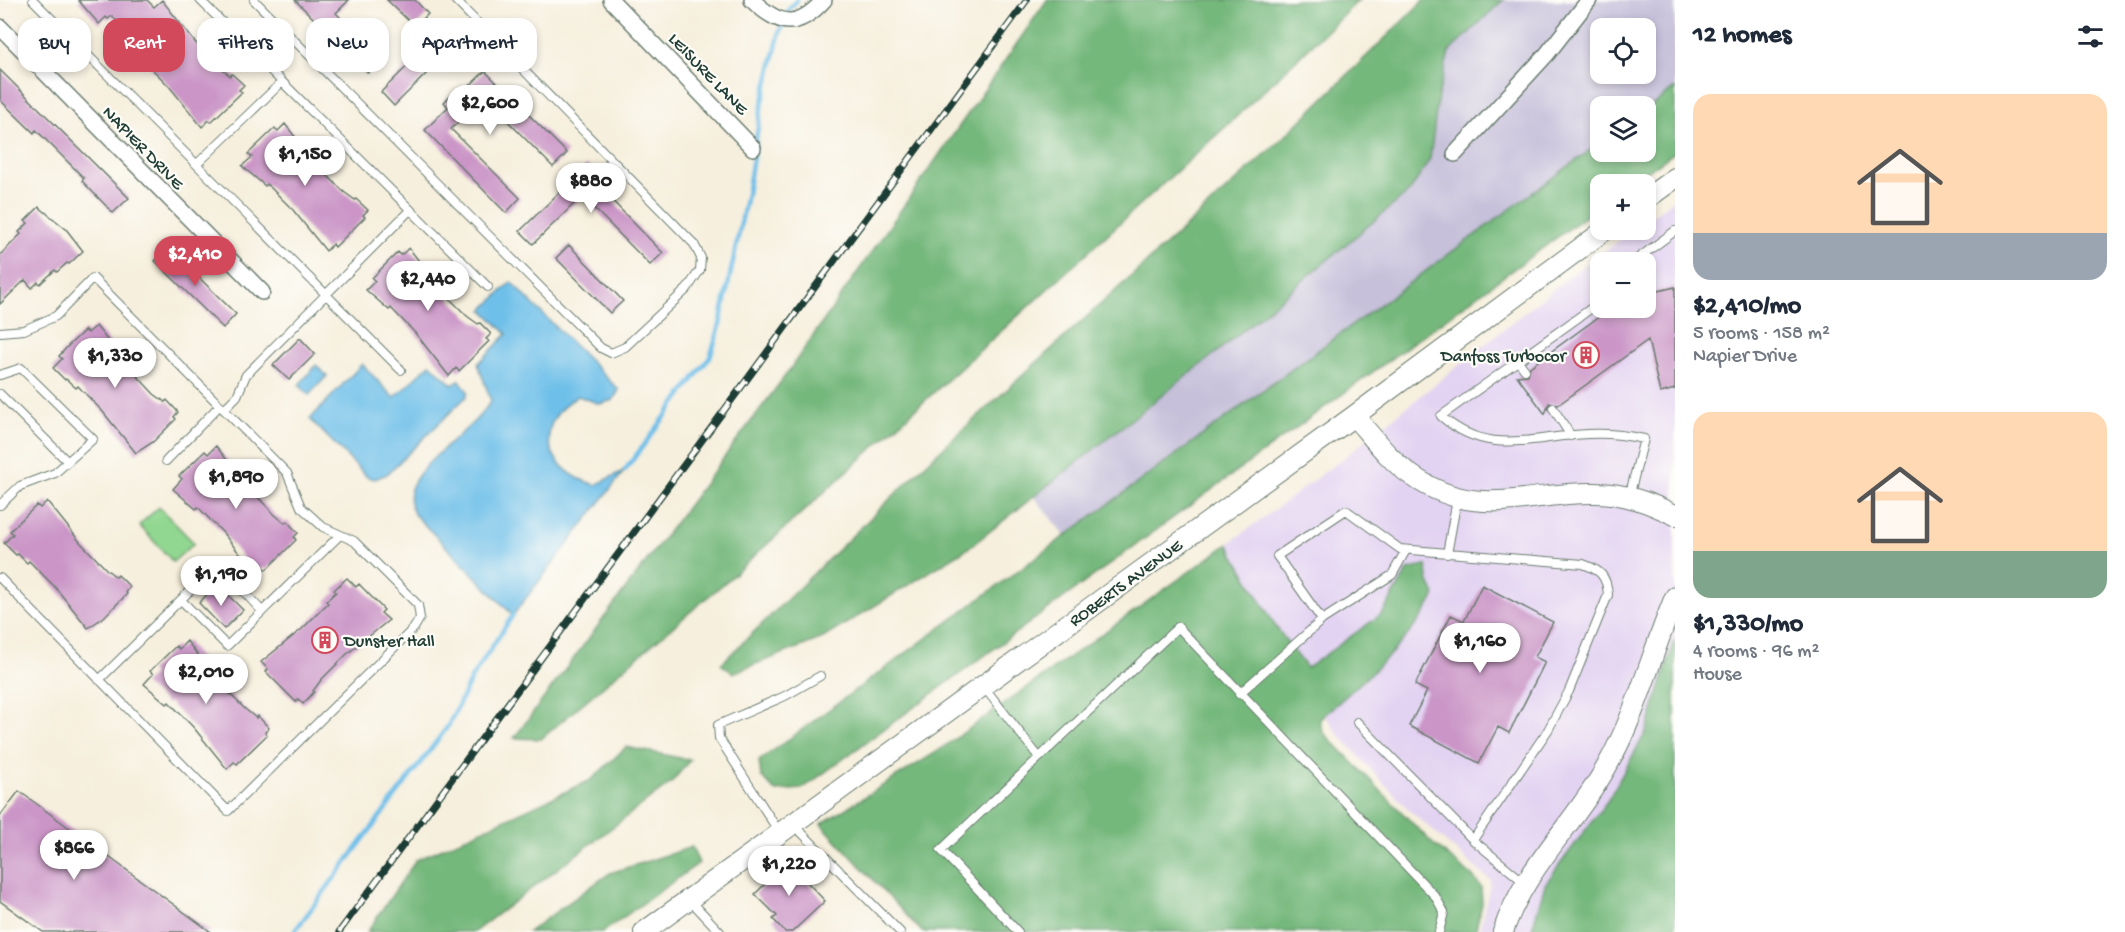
<!DOCTYPE html>
<html lang="en">
<head>
<meta charset="utf-8">
<style>
  body { margin:0; font-family:"Gochi Hand",sans-serif; background:#f2f2f3; color:#1f2937; height:100vh; display:flex; flex-direction:column; font-size:22px; white-space:nowrap }
  * { box-sizing:border-box; margin:0 }
  p { font-size:20px; color:#747a83 }
  .icon { flex:none; width:33px; height:33px; fill:none; stroke:currentColor; stroke-width:2; stroke-linecap:round; stroke-linejoin:round }
  .map { position:relative; flex:1; overflow:hidden }
  .side { display:flex; flex-direction:column; background:#fff; width:450px }
  .side>* { flex:none }
  .top-card { position:absolute; left:18px; top:18px; width:570px; height:54px; display:flex; gap:12px }
  .buttons { position:absolute; left:1590px; top:18px; display:grid; gap:12px }
  .buttons a { display:grid; place-items:center; width:66px; height:66px; border-radius:12px; background:#fff; box-shadow:0 3px 9px #0003; font-size:30px }
  .price { position:absolute; translate:-50% -51px; padding:0 14px; border-radius:21px; background:#fff; color:#222; font-size:20px; line-height:39px; filter:drop-shadow(0 2px 3px #0008) }
  .price::after { content:''; position:absolute; left:50%; top:36px; width:18px; height:14px; margin-left:-9px; background:inherit; clip-path:polygon(0 0,100% 0,50% 100%) }
  .price.current { background:#d1495b; color:#fff }
  ul { padding:0; list-style:none }
  li { display:grid; align-content:center; gap:12px; height:318px; padding:0 18px }
  li span { display:grid; place-items:center; height:186px; border-radius:18px; color:#555 }
  li>.icon { margin-inline-start:auto }
  span .icon { width:108px; height:108px; fill:#fffc; stroke-width:1 }
  li b { font-size:26px }
  h2 { display:flex; justify-content:space-between; align-items:center; height:72px; padding:0 18px; font-size:26px }
  .tag { padding:0 21px; border-radius:18px; background:#fff; box-shadow:0 3px 9px #0003; font-size:21px; line-height:54px }
  .tag.current { background:#d1495b; color:#fff }
  main { display:flex; flex:1; min-height:0 }
  .map>svg:first-child { display:block }
</style>
</head>
<body>
<main>
<div class="map">
<svg width="1675" height="932" viewBox="0 0 1675 932">
  <rect width="100%" height="100%" fill="#fdfcf7"/>
  <filter id="ink" filterUnits="userSpaceOnUse"><feTurbulence type="fractalNoise" baseFrequency=".0167" numOctaves="2"/><feDisplacementMap in="SourceGraphic" scale="12" xChannelSelector="R" yChannelSelector="G"/><feConvolveMatrix kernelMatrix="1 2 1 2 8 2 1 2 1" color-interpolation-filters="sRGB"/></filter>
  <filter id="wash" filterUnits="userSpaceOnUse"><feTurbulence type="fractalNoise" baseFrequency=".008" numOctaves="4" result="noise"/><feDisplacementMap in="SourceGraphic" scale="24" xChannelSelector="R" yChannelSelector="G"/><feGaussianBlur stdDeviation="1.35" result="paint"/><feColorMatrix in="noise" values="0 0 0 0 0 0 0 0 0 0 0 0 0 0 0 0 0 1.4 0 .05"/><feComposite in="paint" operator="in"/></filter>
  <g filter="url(#wash)">
    <rect width="100%" height="100%" fill="#f6efdd"/>
    <path fill="#e3d3f2" fill-rule="evenodd" d="M1675 199V932H1479L1491 881 1409 810 1338 734 1308 692 1228 544 1341 460 1569 277 1633 230H1646V220ZM1600 262H1646V308H1600Z"/>
    <path fill="#c6c0da" fill-rule="evenodd" d="M1503 0H1675V88L1646 110V106H1600V143L1065 536 1034 497 1217 352 1438 96 1449 52ZM1600 28H1646V74H1600Z"/>
    <path fill="#91d791" stroke="#588a62" stroke-width="1.5" d="M159 507 194 543 173 562 139 525Z"/>
    <path fill="#74b87b" stroke="#4a7a58" stroke-width="1.5" d="M1047 0H1359L1232 121 729 579 541 739 514 738 788 372Z
      M1424 0H1503L1449 52 1438 96 1430 159 1410 191 1217 352 970 547 823 638 733 673 721 664 934 456 1284 137Z
      M1675 88V152L1630 184H1600V206L802 789 775 791 761 776 759 761 1600 143V152H1646V110Z
      M1228 544 1276 627 1307 668 1383 613 1408 570 1427 565 1428 580 1435 595C1414 639 1357 686 1320 719L1323 732 1431 842 1472 876 1481 887 1482 904 1475 932H922L821 824 935 753Z
      M1675 639V932H1531L1545 884 1608 800 1647 730Z
      M626 747 690 760 671 783 474 932H367L416 860 591 780Z
      M692 847 699 863 603 932H528L610 873Z"/>
    <path fill="#6ebfe9" stroke="#467e8e" stroke-width="1.5" d="M511 282 619 390 613 400 600 404 578 396C529 425 547 472 596 485L625 470 513 615 414 514C411 506 408 500 410 492 417 462 473 431 491 401L478 364 507 334 483 310Z
      M362 364 394 398 430 364 453 385 460 380 468 392 466 397 387 474 375 479 367 477 310 419Z
      M316 365 327 376 309 395 299 385Z"/>
    <g fill="none" stroke-linecap="round" stroke-linejoin="round">
      <path stroke="#6ebfe9" stroke-width="4.5" d="M625 470 710 357 719 329 747 194 761 109 780 31 789 9 797 0
        M294 932 448 726 472 677 513 615"/>
    </g>
    <g id="blocks">
      <path fill="#cb96c7" d="M78 0H147L154 7 162 0 194 41 220 67 230 76 232 74 244 85 239 90 242 92 211 122 209 120 202 127 169 86 143 60 141 62 132 52 130 54 118 41 128 32 112 16 108 19 106 17 99 24Z
        M295 0H349L336 13 382 60 368 73Z
        M387 0H415L428 14 415 27Z
        M448 26 461 39 394 106 381 92Z
        M0 70 129 198 113 213 82 181 84 178 36 130 34 133 0 100Z
        M485 71 567 153 553 167 484 97 451 129 520 198 506 213 425 130 448 107 444 102 457 90 461 94Z
        M285 124 318 166 344 192 355 200 356 199 368 210 363 215 365 217 335 247 333 244 326 251 293 210 267 184 265 186 242 166 252 157 248 154 275 128 278 131Z
        M587 165 600 178 595 183 663 253 650 265 582 196 533 244 520 231Z
        M39 207 66 229 83 251 69 264 67 263 57 272 55 270 40 284 38 282 32 288 25 280 0 304V255L21 234 19 232 28 223 25 221Z
        M569 245 623 301 610 313 556 258Z
        M168 247 236 314 223 328 155 261Z
        M409 248 441 290 467 316 478 324 480 323 491 334 486 339 489 341 459 371 456 368 449 376 416 334 391 308 389 310 366 290 375 281 372 278 398 252 401 255Z
        M1675 287V389L1660 393 1648 340 1558 405 1549 403 1545 414 1517 376 1528 375 1530 367 1611 308H1646V294Z
        M96 326 129 367 154 394 165 402 167 400 178 412 174 417 176 419 153 442 136 453 103 412 78 386 76 388 66 379 65 380 53 368 62 359 59 356 68 346 85 330 88 333Z
        M300 338 315 354 289 380 273 365Z
        M216 446 249 488 274 514 285 523 287 521 298 533 294 537 296 540 266 570 263 567 256 574 223 533 198 507 196 509 173 489 182 479 179 476 205 451 208 454Z
        M47 501 80 542 106 569 116 577 118 575 130 587 125 592 127 594 104 617 88 628 55 587 29 561 27 563 18 554 16 555 4 543 13 534 10 531 20 521 37 505 40 508Z
        M347 578 356 587 359 584 384 610 381 613 389 620 347 654 321 680 313 691 314 692 303 704 298 699 296 702 266 672 268 669 261 662 302 629 328 603 326 601 336 592 334 590Z
        M217 584 243 610 224 629 199 603Z
        M1482 585 1553 622 1535 657 1545 662 1509 733 1498 727 1479 763 1409 726 1427 691 1415 685 1451 615 1464 621Z
        M187 641 219 683 245 709 256 718 258 716 269 728 265 732 267 735 237 764 234 762 227 769 194 728 169 702 167 704 144 684 153 674 150 671 176 646 179 649Z
        M19 791 211 932H43L0 901V816Z
        M788 862 825 901 792 932H785L773 919 777 916 755 894 765 884 761 881 774 869 778 872Z"/>
    </g>
  </g>
  <g filter="url(#ink)">
    <use href="#blocks" fill-opacity="0" stroke="#6a7b6f" stroke-width="1.5"/>
    <g fill="none" stroke-linecap="round" stroke-linejoin="round">
      <defs>
        <path id="service" d="M33 0 401 370
          M200 0 488 287
          M254 0 601 348 611 353 625 347 687 289 700 270 701 258 694 244 455 0
          M197 164 282 82
          M1633 262 1675 231
          M1600 302 1441 416C1488 458 1533 436 1588 434 1607 433 1626 435 1644 439L1629 497
          M0 332 24 330 56 316 93 278 287 473 301 507 323 527 354 541 418 605 420 618 414 628 228 811 0 578
          M1518 361 1525 370
          M0 375 21 368 93 439 55 473 20 486 0 505
          M0 394 68 462
          M1553 408 1571 436
          M224 409 237 396 246 375 410 210
          M166 461 220 405
          M1406 550 1392 575 1322 620 1277 556 1346 510 1400 549 1583 564C1600 570 1607 576 1608 595L1569 691 1548 730 1473 840
          M1447 554 1457 499
          M181 600 227 646 340 535
          M99 680 206 575C229 567 247 597 262 611
          M984 687 1038 756
          M1239 694 1322 620
          M1357 722 1473 840 1525 883
          M794 825 900 932
          M779 832 719 738 718 725 785 696 820 676
          M690 900 720 932
          M1018 932 941 850 1178 627 1435 896 1444 912 1439 932"/>
        <path id="minor" d="M611 0 753 148
          M752 0C780 27 798 29 824 0
          M0 27 262 292
          M1455 154 1547 54 1589 0"/>
        <path id="tertiary" d="M1646 199 1675 178
          M1354 416C1372 436 1389 460 1411 475 1477 522 1527 491 1597 493 1625 493 1650 503 1675 515
          M644 932 1354 416 1605 230
          M1503 932C1524 868 1575 824 1607 766 1637 713 1652 652 1675 597"/>
      </defs>
      <use href="#service" stroke="#6a7b6f" stroke-width="10"/>
      <use href="#minor" stroke="#6a7b6f" stroke-width="18"/>
      <use href="#tertiary" stroke="#6a7b6f" stroke-width="22"/>
      <use href="#service" stroke="#fff" stroke-width="8"/>
      <use href="#minor" stroke="#fff" stroke-width="15"/>
      <use href="#tertiary" stroke="#fff" stroke-width="20"/>
      <defs>
        <path id="rail" d="M339 932 1027 0"/>
      </defs>
      <use href="#rail" stroke="#1f3d34" stroke-width="7"/>
      <use href="#rail" stroke="#fdfcf7" stroke-width="4.5" stroke-dasharray="14" stroke-linecap="butt"/>
    </g>
  </g>
  <defs>
    <symbol id="building-ring" viewBox="-11 -11 22 22"><circle r="9.5" fill="#fdfcf7" stroke="#d1495b" stroke-width="1.5"/><path d="M-4-6H4V6H1V3H-1V6H-4ZM-2.5-4.3h1.7v1.8h-1.7ZM.8-4.3h1.7v1.8H.8ZM-2.5-1h1.7V.8h-1.7ZM.8-1h1.7V.8H.8Z" fill="#d1495b"/></symbol>
  </defs>
  <g fill-rule="evenodd">
    <use href="#building-ring" x="1571" y="340" width="30" height="30"/>
    <use href="#building-ring" x="310" y="625" width="30" height="30"/>
  </g>
  <g text-anchor="middle" stroke-width="4.5" stroke-linejoin="round" paint-order="stroke">
    <g font-size="18" fill="#1f3d34" stroke="#fdfcf7">
      <text transform="translate(709 73) rotate(46)" y="6">LEISURE LANE</text>
      <text transform="translate(144 147) rotate(46)" y="6">NAPIER DRIVE</text>
      <text transform="translate(1125 582) rotate(-36)" y="6">ROBERTS AVENUE</text>
    </g>
    <g font-size="18" fill="#1f3d34" stroke="#fdfcf7" text-anchor="end">
      <text x="1566" y="361">Danfoss Turbocor</text>
      <text x="344" y="646" text-anchor="start">Dunster Hall</text>
    </g>
  </g>
</svg>
<div class="buttons">
<a><svg class="icon" aria-label="locate" viewBox="0 0 24 24"><circle cx="12" cy="12" r="6"/><path d="M12 2v4M12 18v4M2 12h4M18 12h4"/></svg></a>
<a><svg class="icon" aria-label="layers" viewBox="0 0 24 24"><path d="M12 4l9 5-9 5-9-5zM3 14l9 5 9-5"/></svg></a>
<a>+</a>
<a>−</a>
</div>
<b class="price" style="left:490px;top:136px">$2,600</b>
<b class="price" style="left:305px;top:187px">$1,150</b>
<b class="price" style="left:591px;top:214px">$880</b>
<b class="price current" style="left:195px;top:287px">$2,410</b>
<b class="price" style="left:428px;top:312px">$2,440</b>
<b class="price" style="left:115px;top:389px">$1,330</b>
<b class="price" style="left:236px;top:510px">$1,890</b>
<b class="price" style="left:221px;top:607px">$1,190</b>
<b class="price" style="left:1480px;top:674px">$1,160</b>
<b class="price" style="left:206px;top:705px">$2,010</b>
<b class="price" style="left:74px;top:881px">$866</b>
<b class="price" style="left:789px;top:897px">$1,220</b>
<div class="top-card">
<a class="tag">Buy</a>
<a class="tag current">Rent</a>
<a class="tag">Filters</a>
<a class="tag">New</a>
<a class="tag">Apartment</a>
</div>
</div>
<section class="side">
<h2>12 homes<svg class="icon" aria-label="filters" viewBox="0 0 24 24"><path d="M4 7h16M4 17h16"/><circle cx="9" cy="7" r="2"/><circle cx="15" cy="17" r="2"/></svg></h2>
<ul>
<li><span style="background:linear-gradient(#ffd9b3 75%,#9aa5b1 0)"><svg class="icon" aria-label="home" viewBox="0 0 24 24"><path d="M3 11l9-7 9 7M6 9v11h12V9"/></svg></span><div><b>$2,410/mo</b><p>5 rooms · 158 m²</p><p>Napier Drive</p></div></li>
<li><span style="background:linear-gradient(#ffd9b3 75%,#7fa58c 0)"><svg class="icon" aria-label="home" viewBox="0 0 24 24"><path d="M3 11l9-7 9 7M6 9v11h12V9"/></svg></span><div><b>$1,330/mo</b><p>4 rooms · 96 m²</p><p>House</p></div></li>
</ul>
</section>
</main>
</body>
</html>
